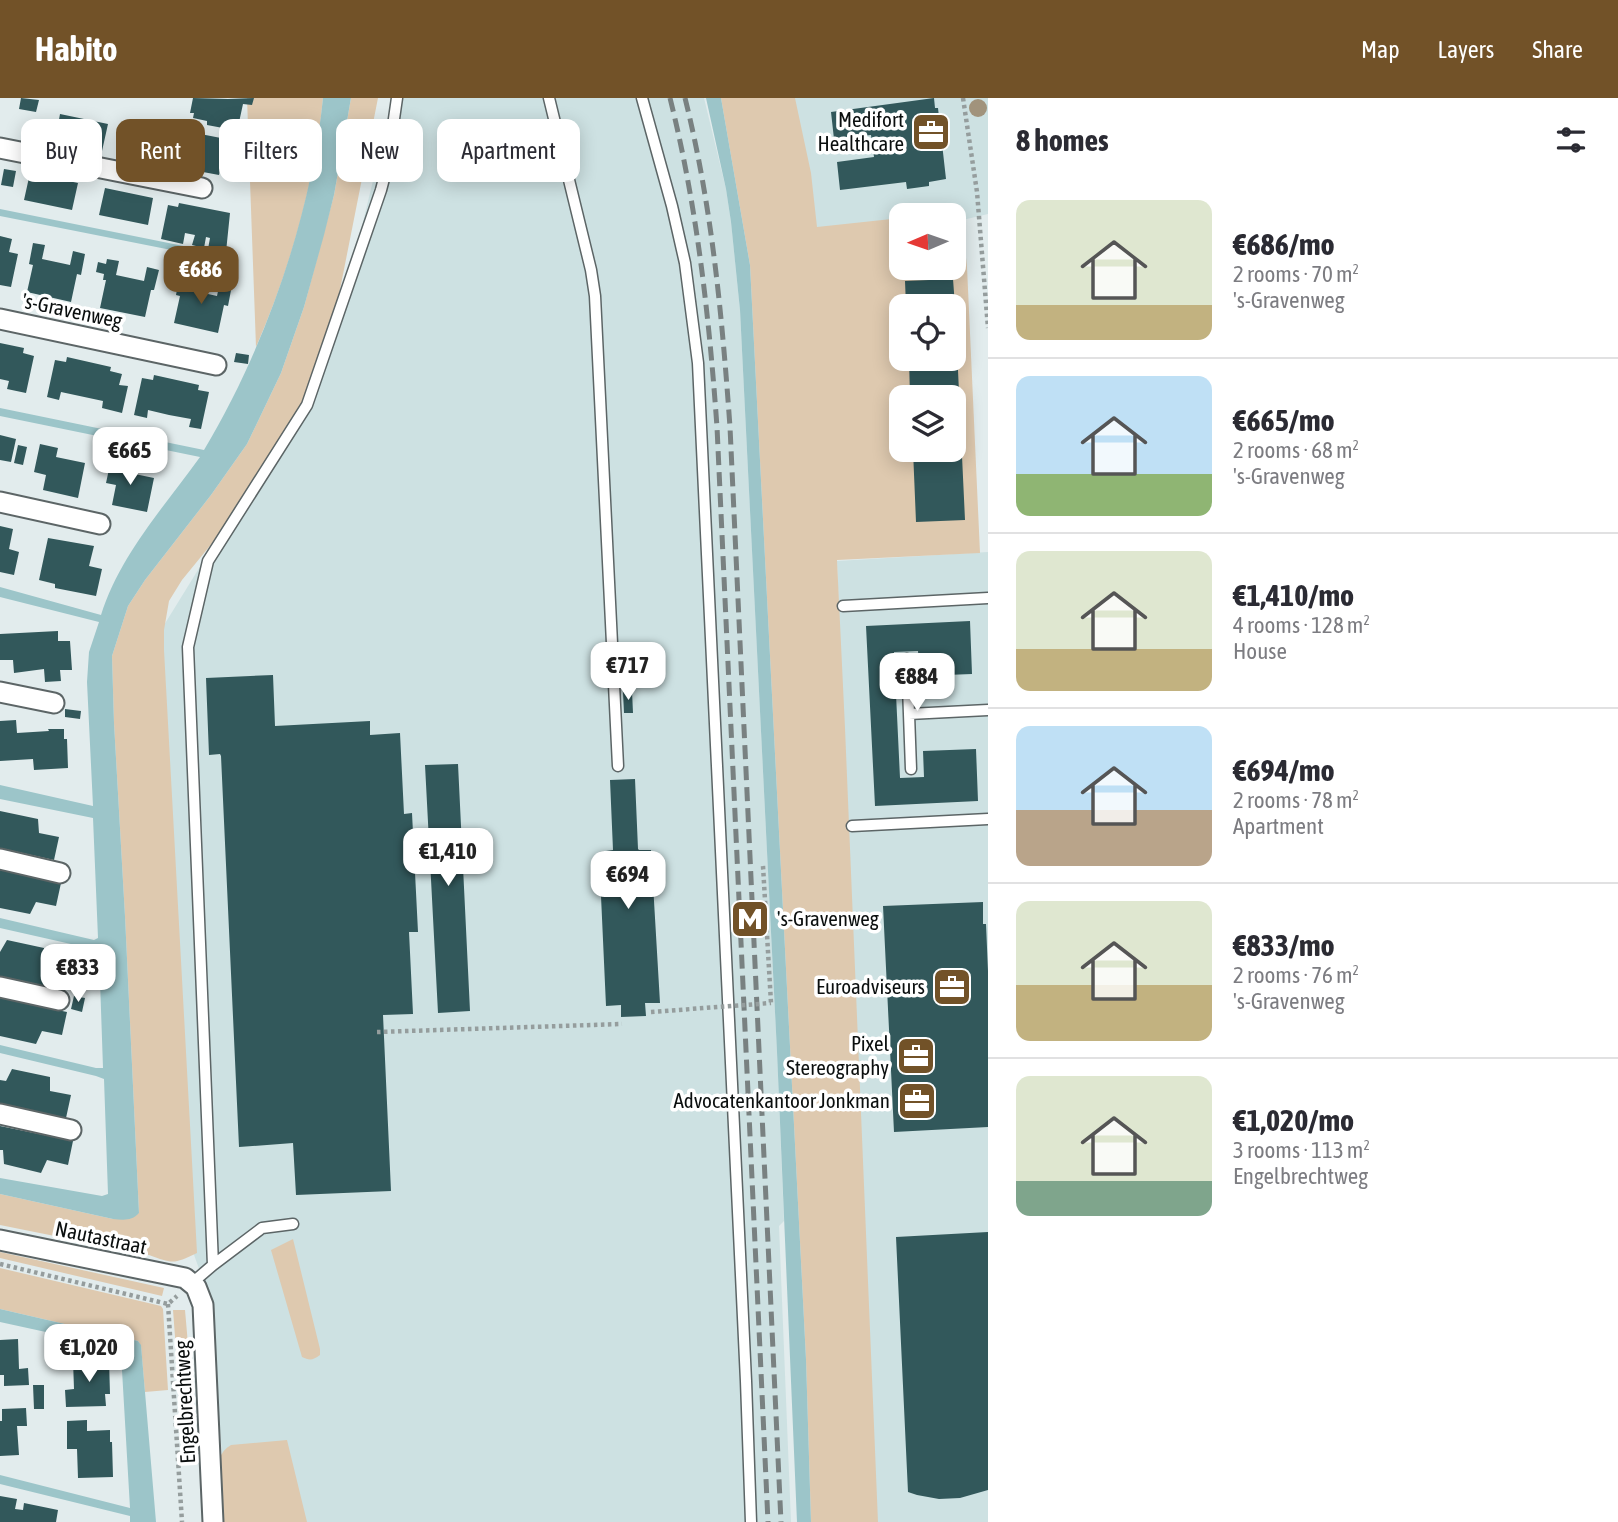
<!DOCTYPE html>
<html lang="en">
<head>
<meta charset="utf-8">
<style>
  body { margin:0; font-family:"Asap Condensed",sans-serif; background:#f2f2f3; color:#2b2b33; height:100vh; display:flex; flex-direction:column; font-size:26px; white-space:nowrap }
  * { box-sizing:border-box; margin:0 }
  p { font-size:23px; color:#7c7c81 }
  .icon { flex:none; width:38px; height:38px; fill:none; stroke:currentColor; stroke-width:2; stroke-linecap:round; stroke-linejoin:round }
  .map { position:relative; flex:1; overflow:hidden }
  .drawer { display:flex; flex-direction:column; background:#fff; width:630px }
  .drawer>* { flex:none }
  .banner { position:absolute; left:21px; top:21px; width:665px; height:63px; display:flex; gap:14px }
  .needle { width:46px; rotate:268deg }
  .buttons { position:absolute; left:889px; top:105px; display:grid; gap:14px }
  .buttons a { display:grid; place-items:center; width:77px; height:77px; border-radius:14px; background:#fff; box-shadow:0 4px 18px #0003; font-size:35px }
  .price { position:absolute; translate:-50% -60px; padding:0 16px; border-radius:14px; background:#fff; color:#222; font-size:23px; line-height:46px; filter:drop-shadow(0 2px 4px #0008) }
  .price::after { content:''; position:absolute; left:50%; top:42px; width:21px; height:16px; margin-left:-10px; background:inherit; clip-path:polygon(0 0,100% 0,50% 100%) }
  .price.on { background:#725228; color:#fff }
  ul { padding:0; list-style:none }
  li { display:flex; align-items:center; gap:21px; height:175px; padding:0 28px }
  li+li { border-top:2px solid #e1e1e2 }
  li span { display:grid; place-items:center; flex:none; width:196px; height:140px; border-radius:14px; color:#555 }
  li>.icon { margin-inline-start:auto }
  span .icon { width:84px; height:84px; fill:#fffc; stroke-width:1 }
  li b { font-size:30px }
  h2 { display:flex; justify-content:space-between; align-items:center; height:84px; padding:0 28px; font-size:30px }
  .chip { padding:0 24px; border-radius:14px; background:#fff; box-shadow:0 4px 18px #0003; font-size:24px; line-height:63px }
  .chip.on { background:#725228; color:#fff }
  header { display:flex; align-items:center; gap:42px; box-sizing:border-box; height:98px; padding:0 35px; background:#725228; color:#fff }
  header strong { font-size:33px }
  nav { display:flex; gap:38px; margin-inline-start:auto; font-size:24px }
  main { display:flex; flex:1; min-height:0 }
  .map>svg:first-child { display:block }
</style>
</head>
<body>
<header>
<strong>Habito</strong>
<nav><a>Map</a><a>Layers</a><a>Share</a></nav>
</header>
<main>
<div class="map">
<svg width="988" height="1424" viewBox="0 0 988 1424">
  <rect width="100%" height="100%" fill="#e2eced"/>
  <path fill="#cde1e2" d="M393 0H704L726 91 731 124 740 212 777 954 784 1123 779 1128 791 1424H235L222 1355 208 1196 182 1123 153 545 331 256Z
    M780 0H988V116L954 124V117H901V135L808 155Z
    M988 454V1424H874L837 463Z"/>
  <path fill="#dec9af" fill-rule="evenodd" d="M247 0H323C315 85 290 171 256 249Z
    M351 0H378L327 257 258 389 182 482 169 503 164 532V552L197 1155C174 1166 173 1166 149 1157L0 1127V1096L113 1121 139 1115 125 818 114 625 112 558 128 508 145 482 211 397 247 346 281 275 304 209 334 97Z
    M721 0H795L811 75 817 129 901 120V170H954V117H924L961 113 967 169 980 455 837 462 845 630 878 1424H811L806 1261 750 167ZM901 208H954V261H901ZM901 299H954V352H901Z
    M293 1141 320 1251V1257C313 1262 310 1263 302 1259L271 1152Z
    M0 1154 164 1190 162 1198 0 1160Z
    M0 1170 161 1208 163 1211 168 1292 145 1294 141 1248 138 1243 0 1211Z
    M173 1212H185L192 1292H179Z
    M287 1342 307 1424H220C218 1402 208 1359 231 1347Z"/>
  <path fill="#9cc5c9" d="M323 0H351L334 97 324 137 304 209 281 275 247 346 211 397 145 482 128 508 112 558 114 625 125 818 139 1115C132 1123 124 1122 113 1121L0 1096V1080L102 1098 108 1096 104 981 96 978 0 955V947L96 970H103L99 853 93 851 0 830V820L94 842 98 840 93 720 0 701V687L93 708 87 584 89 554 99 524 0 499V489L101 517C120 457 164 409 200 359L0 318V310L204 352C265 250 311 119 323 0Z
    M706 0H721L750 167 806 1261 811 1424H797L777 954 740 212 731 124 726 91Z
    M0 111 233 158V159L232 164 0 118Z
    M0 1211 138 1243 141 1247 156 1424H130V1418L0 1386V1377L130 1410 121 1255 119 1250 0 1224Z"/>
  <path fill="#32585b" d="M21 0 39 2 36 14 19 11Z
    M193 0 228 1 254 0 252 7 243 6 238 29 223 26V30L207 27V23L193 20 194 15H190Z
    M934 0 935 10H938L946 81 929 84V88L907 91 906 84 840 92 837 64 874 59 871 37 834 41 831 14Z
    M60 16 108 26 102 53 55 44Z
    M180 32 226 41 219 77 171 68 177 40 175 39 176 34Z
    M159 48 170 51 167 66 156 63Z
    M4 71 16 73 13 89 1 87Z
    M30 75 78 85 72 112 24 102Z
    M105 90 153 100 148 127 99 117Z
    M179 105 230 115 226 154 208 151 210 140 206 139 204 150 192 147 195 137 185 135 183 146 161 141 168 107 178 109Z
    M0 138 12 141 9 154 18 156 11 189 0 187Z
    M33 145 45 147 42 161 70 167 73 153 85 156 81 177 77 176 71 204 27 194 33 167 29 166Z
    M107 161 119 163 116 177 144 183 147 169 159 172 154 192H151L145 219 100 210 106 182H103L104 176 96 174 98 164 106 166Z
    M180 176 192 178 190 192 217 198 220 184 232 187 228 208 224 207 218 235 174 225 180 198 176 197Z
    M953 181 955 208H906L905 183Z
    M954 230H956L965 422 916 424 913 352H954V299H910L909 261H954Z
    M0 245 24 250 23 255 34 258 26 295 7 291 9 283 0 281Z
    M236 255 249 257 248 266 234 264Z
    M67 259 111 269 110 273 122 276 119 287 128 288 122 315 102 310 103 303 61 294 59 302 47 299 55 262 66 264Z
    M154 277 199 287 198 292 209 294 201 331 189 329 191 321 169 317 148 312 147 320 134 317 142 280 153 282Z
    M0 337 16 341 11 364 0 362Z
    M40 346 58 350 56 359 85 365 78 400 43 392 46 377 34 374Z
    M18 347 27 349 23 367 14 365Z
    M111 362 127 364 125 374 154 380 147 414 112 407 116 387 106 385Z
    M0 428 13 431 9 451 19 454 14 477 0 474Z
    M48 440 94 448 89 468 102 471 96 498 55 490V486L39 482Z
    M970 523 972 576 920 578 918 553 894 554 900 680 924 679 923 653 976 651 978 703 875 708 866 528Z
    M58 533V543H70L72 572H60L61 583 45 584 44 571 14 575 13 562H0V536Z
    M273 577 275 628 370 623V637L400 635 404 716 412 715 418 834H409L413 916 383 917 391 1093 296 1097 293 1045 239 1049 221 658 220 656 209 657 206 580Z
    M632 593 633 615H624L623 594Z
    M65 611 81 613 80 621 65 619Z
    M16 622 17 635 49 633 48 631H64V641H67L68 670 34 672 33 661 0 663V623Z
    M458 666 470 913 438 915 425 667Z
    M635 681 638 751 639 752H651L660 905H645L646 918 621 919V907L606 908 599 754 613 752 610 682Z
    M0 713 38 721 39 735 59 739 54 762 0 750Z
    M0 772 61 785 56 808 36 804 30 816 0 810Z
    M983 804V826H986L988 873V1029L894 1034 883 808Z
    M7 842 44 850 45 864 65 868 60 891 0 878V854Z
    M74 898 85 900 82 914 71 911Z
    M0 900 67 914 62 937 42 933 36 946 0 938Z
    M12 971 50 979V993L71 997 66 1020 0 1006V982L6 983Z
    M0 1028 73 1043 68 1067 47 1062 41 1075 4 1066 3 1052H0Z
    M988 1134V1392L960 1400 939 1401 917 1397 908 1394 896 1139Z
    M18 1241 19 1271 28 1270 29 1287 4 1288V1277H0V1242Z
    M109 1261 110 1296H105L106 1308 66 1309 65 1292 74 1291 73 1262Z
    M33 1287H44V1311H34Z
    M26 1310 27 1328H17L19 1357 0 1358V1323H2V1311Z
    M87 1322V1333L110 1332V1344H112L113 1379 78 1380 77 1351H67V1323Z
    M0 1398 17 1401 15 1411 23 1412 24 1405 58 1412 56 1424H0Z"/>
  <g fill="none" stroke-linecap="round" stroke-linejoin="round">
    <defs>
      <path id="lane" d="M549 0 591 172 595 198 618 668
        M642 0 672 108 685 165 698 265 746 1283 751 1424
        M843 508 988 500
        M907 561 911 671
        M909 616 988 612
        M852 728 988 721
        M213 1167 262 1130 293 1126
        M192 1185 213 1167 188 549 208 463 307 307 381 92 387 69 397 0"/>
      <path id="street" d="M0 50 202 90
        M0 221 216 267
        M0 404 100 426
        M0 594 54 605
        M0 761 60 775
        M0 889 59 902
        M0 1016 71 1032
        M0 1142 185 1180 196 1189 203 1207 213 1424"/>
    </defs>
    <use href="#lane" stroke="#5c6566" stroke-width="13"/>
    <use href="#street" stroke="#5c6566" stroke-width="23"/>
    <path stroke="#959d9d" stroke-width="4.5" stroke-dasharray="3.5 3.5" stroke-linecap="butt" d="M963 0 977 94 988 230
      M763 768 771 905
      M377 934 622 926
      M0 1166 168 1206 177 1198
      M168 1206 182 1424"/>
    <use href="#lane" stroke="#fff" stroke-width="10"/>
    <use href="#street" stroke="#fff" stroke-width="19"/>
    <path stroke="#798181" stroke-width="5" stroke-dasharray="14 7" stroke-linecap="butt" d="M670 0C697 108 709 218 717 329L768 1424
      M685 0C712 108 722 218 730 329L781 1424"/>
    <path stroke="#959d9d" stroke-width="4.5" stroke-dasharray="3.5 3.5" stroke-linecap="butt" d="M651 914 771 905"/>
  </g>
  <circle fill="#a1937c" cx="978" cy="10" r="9"/>
  <defs>
    <symbol id="office-square" viewBox="-11 -11 22 22"><rect x="-9" y="-9" width="18" height="18" rx="4" fill="#725228" stroke="#fff"/><path d="M-6-3h4V-5.5h4V-3h4V5H-6ZM-1-4.5V-3h2v-1.5ZM-6 0V1H6V0Z" fill="#fff"/></symbol>
    <symbol id="metro-square" viewBox="-11 -11 22 22"><rect x="-9" y="-9" width="18" height="18" rx="4" fill="#725228" stroke="#fff"/><path d="M-5.5 5V-5H-3L0 0L3-5H5.5V5H3V-.5L0 4L-3-.5V5Z" fill="#fff"/></symbol>
  </defs>
  <g fill-rule="evenodd">
    <use href="#office-square" x="909" y="12" width="44" height="44"/>
    <use href="#metro-square" x="728" y="799" width="44" height="44"/>
    <use href="#office-square" x="930" y="867" width="44" height="44"/>
    <use href="#office-square" x="894" y="936" width="44" height="44"/>
    <use href="#office-square" x="895" y="981" width="44" height="44"/>
  </g>
  <g text-anchor="middle" stroke-width="7" stroke-linejoin="round" paint-order="stroke">
    <g font-size="21" fill="#0a0e0e" stroke="#fff" text-anchor="end">
      <text x="904" y="29">Medifort<tspan x="904" dy="24">Healthcare</tspan></text>
      <text x="777" y="828" text-anchor="start">'s-Gravenweg</text>
      <text x="925" y="896">Euroadviseurs</text>
      <text x="889" y="953">Pixel<tspan x="889" dy="24">Stereography</tspan></text>
      <text x="890" y="1010">Advocatenkantoor Jonkman</text>
    </g>
    <g font-size="21" fill="#0a0e0e" stroke="#fff">
      <text transform="translate(72 213) rotate(12)" y="7">'s-Gravenweg</text>
      <text transform="translate(101 1140) rotate(12)" y="7">Nautastraat</text>
      <text transform="translate(185 1304) rotate(-93)" y="7">Engelbrechtweg</text>
    </g>
  </g>
</svg>
<div class="buttons">
<a><svg class="needle" viewBox="-14 -14 28 28"><path d="M0-13l5 13h-10z" fill="#e53935"/><path d="M0 13l5-13h-10z" fill="#7c7c81"/></svg></a>
<a><svg class="icon" aria-label="locate" viewBox="0 0 24 24"><circle cx="12" cy="12" r="6"/><path d="M12 2v4M12 18v4M2 12h4M18 12h4"/></svg></a>
<a><svg class="icon" aria-label="layers" viewBox="0 0 24 24"><path d="M12 4l9 5-9 5-9-5zM3 14l9 5 9-5"/></svg></a>
</div>
<b class="price on" style="left:201px;top:208px">€686</b>
<b class="price" style="left:130px;top:389px">€665</b>
<b class="price" style="left:628px;top:604px">€717</b>
<b class="price" style="left:917px;top:615px">€884</b>
<b class="price" style="left:448px;top:790px">€1,410</b>
<b class="price" style="left:628px;top:813px">€694</b>
<b class="price" style="left:78px;top:906px">€833</b>
<b class="price" style="left:89px;top:1286px">€1,020</b>
<div class="banner">
<a class="chip">Buy</a>
<a class="chip on">Rent</a>
<a class="chip">Filters</a>
<a class="chip">New</a>
<a class="chip">Apartment</a>
</div>
</div>
<section class="drawer">
<h2>8 homes<svg class="icon" aria-label="filters" viewBox="0 0 24 24"><path d="M4 7h16M4 17h16"/><circle cx="9" cy="7" r="2"/><circle cx="15" cy="17" r="2"/></svg></h2>
<ul>
<li><span style="background:linear-gradient(#dfe7d0 75%,#c2b280 0)"><svg class="icon" aria-label="home" viewBox="0 0 24 24"><path d="M3 11l9-7 9 7M6 9v11h12V9"/></svg></span><div><b>€686/mo</b><p>2 rooms · 70 m²</p><p>'s-Gravenweg</p></div></li>
<li><span style="background:linear-gradient(#bfe0f5 70%,#8fb573 0)"><svg class="icon" aria-label="home" viewBox="0 0 24 24"><path d="M3 11l9-7 9 7M6 9v11h12V9"/></svg></span><div><b>€665/mo</b><p>2 rooms · 68 m²</p><p>'s-Gravenweg</p></div></li>
<li><span style="background:linear-gradient(#dfe7d0 70%,#c2b280 0)"><svg class="icon" aria-label="home" viewBox="0 0 24 24"><path d="M3 11l9-7 9 7M6 9v11h12V9"/></svg></span><div><b>€1,410/mo</b><p>4 rooms · 128 m²</p><p>House</p></div></li>
<li><span style="background:linear-gradient(#bfe0f5 60%,#b9a48a 0)"><svg class="icon" aria-label="home" viewBox="0 0 24 24"><path d="M3 11l9-7 9 7M6 9v11h12V9"/></svg></span><div><b>€694/mo</b><p>2 rooms · 78 m²</p><p>Apartment</p></div></li>
<li><span style="background:linear-gradient(#dfe7d0 60%,#c2b280 0)"><svg class="icon" aria-label="home" viewBox="0 0 24 24"><path d="M3 11l9-7 9 7M6 9v11h12V9"/></svg></span><div><b>€833/mo</b><p>2 rooms · 76 m²</p><p>'s-Gravenweg</p></div></li>
<li><span style="background:linear-gradient(#dfe7d0 75%,#7fa58c 0)"><svg class="icon" aria-label="home" viewBox="0 0 24 24"><path d="M3 11l9-7 9 7M6 9v11h12V9"/></svg></span><div><b>€1,020/mo</b><p>3 rooms · 113 m²</p><p>Engelbrechtweg</p></div></li>
</ul>
</section>
</main>
</body>
</html>
